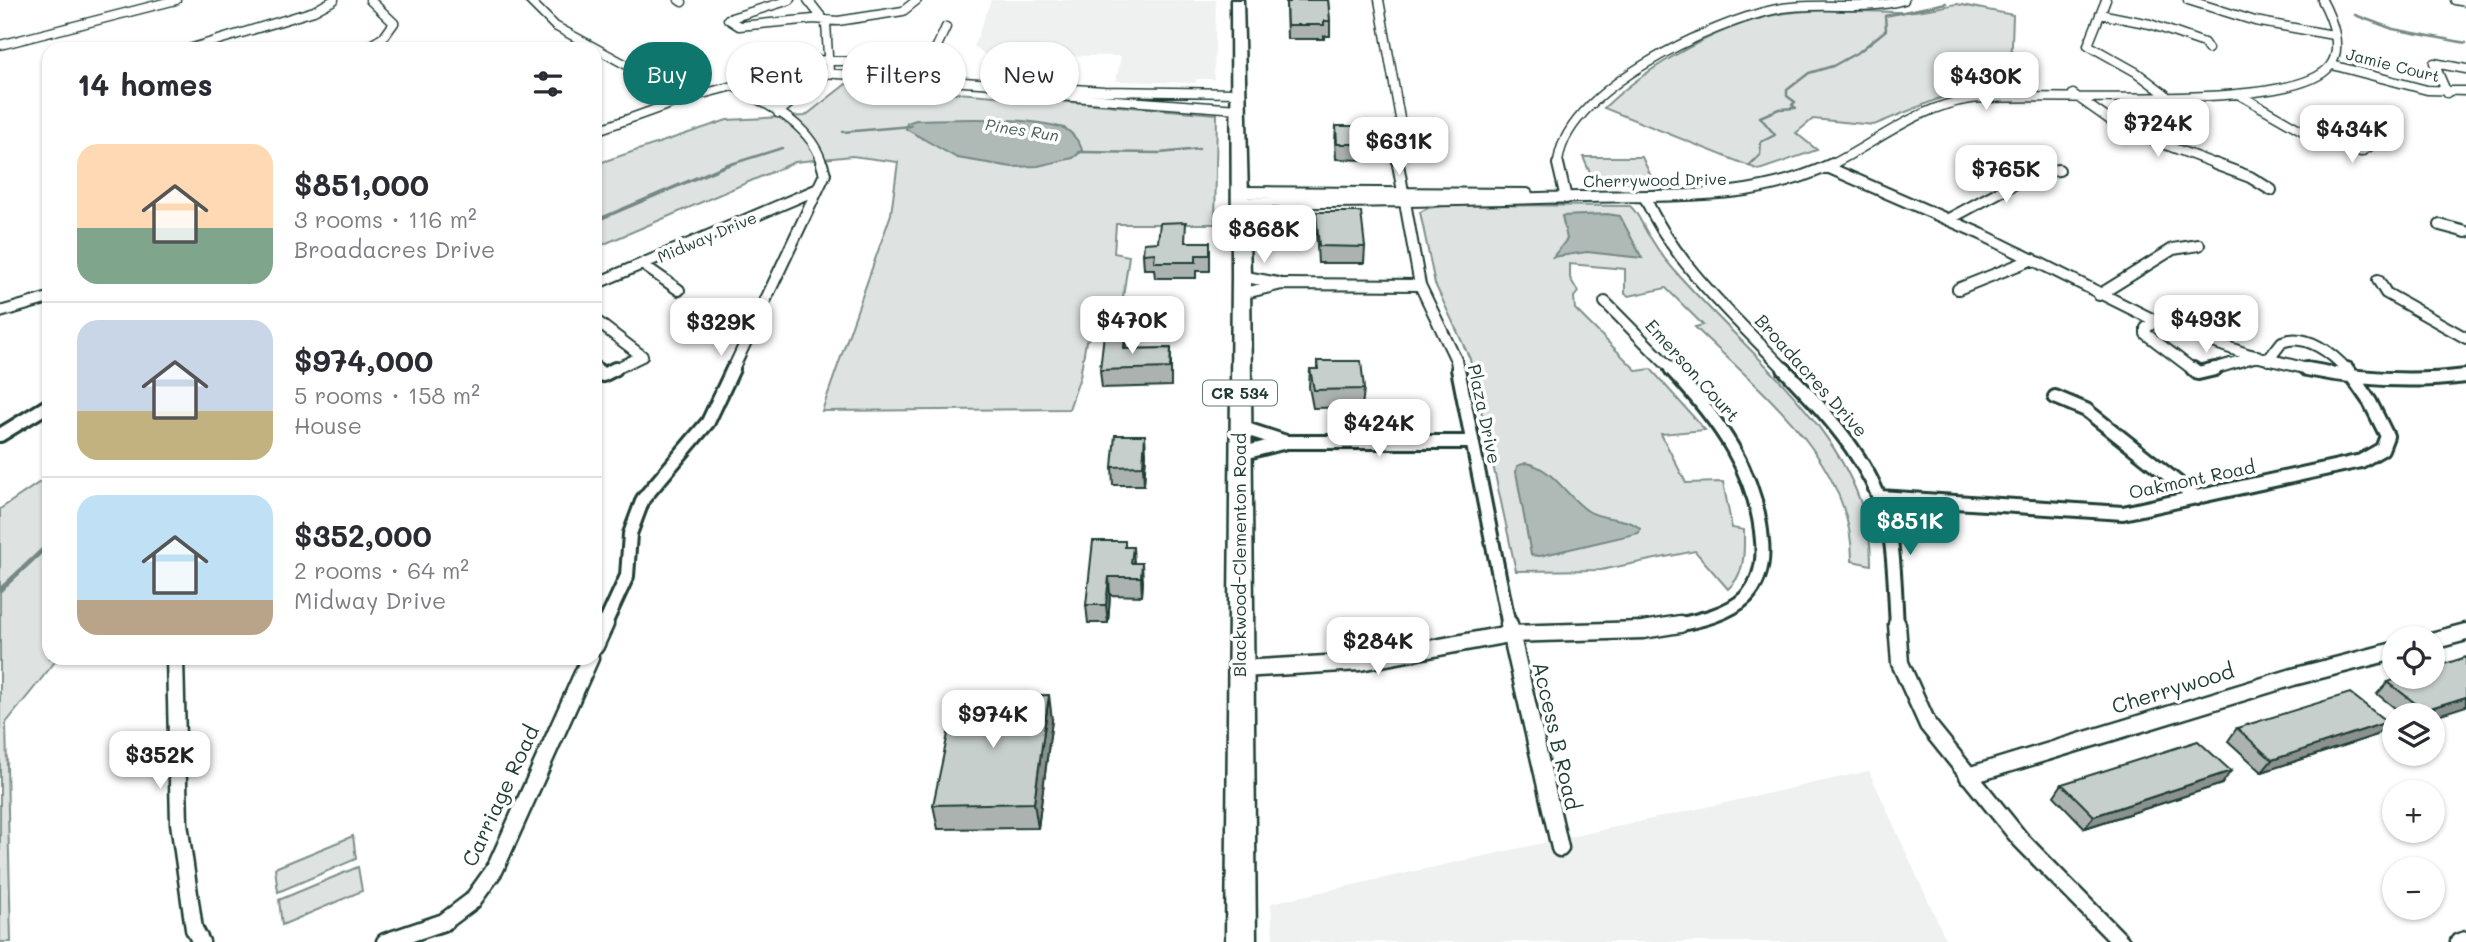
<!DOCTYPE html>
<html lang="en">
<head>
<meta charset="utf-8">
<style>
  body { margin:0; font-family:Mali,sans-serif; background:#f7f7f7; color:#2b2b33; height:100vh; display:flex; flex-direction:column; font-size:26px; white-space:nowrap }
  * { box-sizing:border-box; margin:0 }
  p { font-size:23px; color:#7c7c81 }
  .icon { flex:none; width:38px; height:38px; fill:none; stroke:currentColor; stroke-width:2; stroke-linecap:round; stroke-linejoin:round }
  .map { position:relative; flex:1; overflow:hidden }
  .details { position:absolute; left:42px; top:42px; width:560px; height:623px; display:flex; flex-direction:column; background:#fff; border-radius:21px; box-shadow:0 2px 5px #0004 }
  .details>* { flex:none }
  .hud { position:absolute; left:623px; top:42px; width:665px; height:63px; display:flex; gap:14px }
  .tools { position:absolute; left:2382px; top:626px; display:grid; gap:14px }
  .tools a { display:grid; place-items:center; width:63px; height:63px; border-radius:50%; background:#fff; box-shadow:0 2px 5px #0004; font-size:35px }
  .price { position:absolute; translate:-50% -60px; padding:0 16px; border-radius:14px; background:#fff; color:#222; font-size:23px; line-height:46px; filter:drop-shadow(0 2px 4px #0008) }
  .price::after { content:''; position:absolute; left:50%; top:42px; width:21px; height:16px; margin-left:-10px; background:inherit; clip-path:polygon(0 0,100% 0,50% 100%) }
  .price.on { background:#0f766e; color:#fff }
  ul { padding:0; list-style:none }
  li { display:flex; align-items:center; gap:21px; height:175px; padding:0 35px }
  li+li { border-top:2px solid #e1e1e2 }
  li span { display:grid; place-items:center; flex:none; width:196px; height:140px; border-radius:21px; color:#555 }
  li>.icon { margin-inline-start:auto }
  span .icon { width:84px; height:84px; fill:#fffc; stroke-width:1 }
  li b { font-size:30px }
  h2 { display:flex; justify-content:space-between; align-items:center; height:84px; padding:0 35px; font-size:30px }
  .chip { padding:0 24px; border-radius:32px; background:#fff; box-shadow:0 2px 5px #0004; font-size:24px; line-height:63px }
  .chip.on { background:#0f766e; color:#fff }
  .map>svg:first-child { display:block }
</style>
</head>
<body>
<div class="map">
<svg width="2466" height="942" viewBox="0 0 2466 942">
  <rect width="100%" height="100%" fill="#fff"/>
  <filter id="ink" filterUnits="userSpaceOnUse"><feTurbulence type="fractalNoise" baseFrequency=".0143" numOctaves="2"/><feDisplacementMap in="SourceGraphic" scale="14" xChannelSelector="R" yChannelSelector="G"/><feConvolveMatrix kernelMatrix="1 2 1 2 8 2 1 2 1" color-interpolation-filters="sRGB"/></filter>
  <g filter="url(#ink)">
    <path fill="#eef1f0" d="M991 0H1216L1214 79H1196V83L1116 81 1121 56 986 55 974 46Z
      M1869 771 1947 942H1273L1271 903Z"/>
    <path fill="#dee3e2" stroke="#7e908b" stroke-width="2" d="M1957 4 2013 15 2011 71 1944 78 1955 92 1874 125 1813 119 1796 133 1817 150 1759 170 1604 108C1648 65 1726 21 1787 13 1826 8 1865 12 1904 12 1922 11 1940 7 1957 4Z
      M846 84 1217 114 1215 224H1116L1114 253 1129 256 1121 311 1086 341 1080 377 1069 409 822 411 891 214 898 162 852 156 795 162 595 248V170L599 163 727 120 805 116Z
      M1583 157H1642L1654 183 1594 182Z
      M1450 205 1630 206C1639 213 1643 228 1650 237 1657 249 1666 261 1675 271 1748 356 1873 444 1871 565L1852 561C1853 461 1760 391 1695 327L1703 325 1666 288 1629 296 1625 294V269L1570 264V278L1578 292 1574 297 1575 309 1637 371 1651 369 1705 430 1661 434 1686 483 1723 482 1732 528 1744 530C1744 552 1746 573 1728 589L1695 551 1601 570 1516 571 1470 359 1435 284 1420 212 1428 208Z
      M49 476V658H58L6 723 11 942H0V509Z
      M353 836 356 859 278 892 275 868Z
      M358 867 362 891 282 925 279 900Z"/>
    <path fill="#afbab7" stroke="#758883" stroke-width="2" d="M916 120C964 119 1018 116 1064 128 1069 130 1081 142 1082 151L1073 158 1038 166 1012 167 957 158 906 129 907 123Z
      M1607 214 1620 216 1642 258 1587 252 1553 257 1567 239 1562 216Z
      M1526 463C1555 469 1565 496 1588 511 1603 521 1629 516 1640 529L1639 533 1540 556 1531 555 1516 472 1517 466Z"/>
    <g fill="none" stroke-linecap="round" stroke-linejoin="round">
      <path stroke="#758883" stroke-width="2.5" d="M2355 15 2393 29 2466 43
        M843 132 911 126
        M1079 152 1160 153 1199 149
        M725 166 782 148
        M1749 166 1760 155 1761 142 1775 135 1760 117 1779 109 1796 108 1792 105 1795 102 1787 96V90L1809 73 1833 66 1860 51 1886 30 1885 16 1946 3"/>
      <path stroke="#758883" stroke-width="3.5" d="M595 221 729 164"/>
      <path stroke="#758883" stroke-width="4.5" d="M0 590 49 544"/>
      <defs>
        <path id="street-far3" d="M529 0 555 26 687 98
          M679 0 682 2
          M790 0 728 19 739 26 814 19 838 21 903 11 917 0
          M1379 0 1401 124 1397 166
          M2106 0 2088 45 2136 72 2165 94
          M2188 0 2255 21 2333 35
          M2455 0 2466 2
          M2100 14 2150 24 2204 43 2208 49
          M0 45 176 0
          M189 49 314 11 334 0
          M364 49 384 37 394 23 370 0
          M2332 65 2427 90 2466 91
          M744 68 813 60 929 64
          M926 70 946 27
          M733 86C768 105 812 124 823 166
          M2447 93 2434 63 2466 69
          M2073 94 2121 128 2221 166
          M2238 94 2308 134
          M1060 96 1238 109
          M778 113 829 72 826 23 808 0
          M595 131 687 98 744 83 806 72 1104 91 1238 93
          M2350 132 2372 145 2361 152 2308 134Z
          M1558 166C1559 92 1715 21 1777 9 1819 1 1862 12 1904 0
          M1829 166C1876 143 1918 106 1971 99 2038 91 2294 114 2330 66 2344 48 2331 17 2322 0"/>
        <path id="street-far2" d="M1398 164 1420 285 1456 360 1458 371
          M1558 164 1566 198
          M2215 164 2250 177 2271 190
          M1827 167 1981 234 2162 324 2247 354 2316 371
          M1240 192 1527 194
          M1645 198C1676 266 1735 317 1786 371
          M1240 202C1354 203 1467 200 1581 197 1669 194 1751 203 1832 164
          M1949 219 2036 172 2059 170
          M2440 225 2466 232
          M642 264 679 290
          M1241 276 1278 283
          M2378 280 2386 293 2466 338
          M595 284 818 189
          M1958 289 2033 259
          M1241 294 1282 284 1420 285
          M2099 295 2173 249 2199 245
          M1605 302 1673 371
          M0 312 49 298
          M595 320 642 356 611 371
          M2156 321 2146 328V334L2195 371
          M2268 360 2282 342C2306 332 2333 354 2348 371
          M595 368 598 371
          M732 371 825 174 822 164
          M2207 371 2257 356"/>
        <path id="street-far1" d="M596 369 603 375 615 369
          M1458 369 1509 626
          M1671 369C1718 419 1757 472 1762 541 1764 562 1761 581 1746 597 1728 615 1696 621 1672 626
          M1784 369C1829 417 1878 467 1890 535 1895 564 1895 596 1897 626
          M2193 369 2198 373 2215 369
          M2307 369C2361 380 2411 383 2466 376
          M2055 397 2086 410 2197 498
          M1240 427 1286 442
          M0 435 49 405
          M1240 454 1286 442H1472
          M1880 497 2123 513 2361 461 2382 449 2387 436 2370 402 2347 369
          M604 626 627 576 630 534 643 499 708 422 733 369"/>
        <path id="street" d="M1509 624 1560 848
          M1897 624 1900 663 1928 725 2020 839 2121 942
          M2432 641 2466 632
          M595 646 605 624
          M175 658 179 823 194 929 201 942
          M1241 669 1360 662 1509 634 1643 630 1680 624
          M1968 776 2293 677 2394 651
          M385 942 444 922 472 901 495 869 590 658
          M2459 942 2466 940"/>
        <path id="primary" d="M1231 0H1243L1250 276 1256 942H1226L1232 276Z"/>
      </defs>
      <use href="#street-far3" stroke="#1f3d34" stroke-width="11"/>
      <use href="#street-far2" stroke="#1f3d34" stroke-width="14"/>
      <use href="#street-far1" stroke="#1f3d34" stroke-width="18"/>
      <use href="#street" stroke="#1f3d34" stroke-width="21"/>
      <use href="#primary" stroke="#1f3d34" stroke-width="5"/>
      <use href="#street-far3" stroke="#fff" stroke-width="8"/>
      <use href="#street-far2" stroke="#fff" stroke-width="10"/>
      <use href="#street-far1" stroke="#fff" stroke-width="12"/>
      <use href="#street" stroke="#fff" stroke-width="16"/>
      <use href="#primary" fill="#fff" fill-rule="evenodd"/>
    </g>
    <path fill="#abb2af" stroke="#1f3d34" stroke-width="2" d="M1288 0H1328L1330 21V36H1324V39H1287L1286 2H1289Z
      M1336 126 1366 144 1365 160 1336 159 1335 141Z
      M1316 212 1365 247 1364 263H1318L1316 229Z
      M1186 242H1210V271H1196V278H1155L1154 269H1144L1143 254Z
      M1125 334 1126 349 1171 348V386L1102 388 1100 370Z
      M1317 361 1364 389 1362 407 1313 408 1309 387 1310 369H1317Z
      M1146 453 1144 485H1113L1112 467Z
      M1125 547H1133L1134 563 1143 581 1142 596 1110 595 1108 623H1088L1086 605Z
      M2388 682 2432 716H2405L2377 694Z
      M1052 720 1038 828 938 829 933 805Z
      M2237 728 2377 735 2262 772 2228 741Z
      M2062 784H2222L2085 828 2054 796Z"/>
    <path fill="#8b918f" stroke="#1f3d34" stroke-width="2" d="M1145 435 1146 453 1144 485 1143 466Z
      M1142 563 1143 581 1142 596 1141 577Z
      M1109 577 1110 595 1108 623 1106 605Z
      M1049 695 1052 720 1038 828 1034 803Z
      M2466 697V706L2432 717V716H2420L2424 710Z
      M2387 722 2377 735 2262 772 2272 760Z
      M2231 771 2222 784 2085 828 2094 816Z"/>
    <path fill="#c7cfcc" stroke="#1f3d34" stroke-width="2" d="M1290 0H1328L1330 21H1324V25H1287L1286 2H1290Z
      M1336 126H1364L1366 144H1337Z
      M1316 212H1361L1365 247 1319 246Z
      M1186 222 1185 242H1210V255H1196V262H1154L1155 253 1143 254 1144 243 1158 242 1160 223Z
      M1104 334H1125L1124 349 1171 348 1170 368 1100 370Z
      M1317 361H1361L1364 389 1314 390 1310 369H1318Z
      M1115 435H1145L1143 466 1112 467Z
      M1093 541H1125V547H1133L1131 563H1142L1141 577H1109L1106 605H1086Z
      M2466 657V697L2424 710 2388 682 2402 677H2432V668Z
      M2350 693 2387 722 2272 760 2237 728Z
      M1049 695 1034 803 933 805 956 696Z
      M2198 741 2231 771 2094 816 2062 784Z"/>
  </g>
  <g text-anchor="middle" stroke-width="7" stroke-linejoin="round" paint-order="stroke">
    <g font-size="16" fill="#1f3d34" stroke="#fff">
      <text transform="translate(2393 65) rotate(14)" y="6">Jamie Court</text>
      <text transform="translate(1655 180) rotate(-1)" y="6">Cherrywood Drive</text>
      <text transform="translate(707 237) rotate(-23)" y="6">Midway Drive</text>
    </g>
    <g font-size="16" font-style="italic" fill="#4a625b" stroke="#fff">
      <text transform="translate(1022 130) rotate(9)" y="6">Pines Run</text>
    </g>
    <rect fill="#fff" stroke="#627771" stroke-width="2" x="1203" y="380.5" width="74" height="25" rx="5"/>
    <g font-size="16" font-weight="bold" fill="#1f3d34">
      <text x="1240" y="399">CR 534</text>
    </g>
    <g font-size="18" fill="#1f3d34" stroke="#fff">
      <text transform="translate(1692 371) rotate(48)" y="6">Emerson Court</text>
      <text transform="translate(1811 376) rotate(48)" y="6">Broadacres Drive</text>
      <text transform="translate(1484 414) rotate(78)" y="6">Plaza Drive</text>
      <text transform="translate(2192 480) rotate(-12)" y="6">Oakmont Road</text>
      <text transform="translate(1240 555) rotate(-90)" y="6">Blackwood-Clementon Road</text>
    </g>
    <g font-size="21" fill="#1f3d34" stroke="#fff">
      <text transform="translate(2173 689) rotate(-17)" y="7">Cherrywood</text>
      <text transform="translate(1556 736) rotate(77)" y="7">Access B Road</text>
      <text transform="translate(501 796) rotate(-65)" y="7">Carriage Road</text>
    </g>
  </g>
</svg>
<div class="tools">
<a><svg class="icon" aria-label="locate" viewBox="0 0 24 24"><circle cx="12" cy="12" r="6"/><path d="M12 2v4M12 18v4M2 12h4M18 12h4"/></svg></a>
<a><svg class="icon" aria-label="layers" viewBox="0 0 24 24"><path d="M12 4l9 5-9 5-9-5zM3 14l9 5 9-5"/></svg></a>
<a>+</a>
<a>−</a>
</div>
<b class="price" style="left:1986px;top:112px">$430K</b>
<b class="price" style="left:2158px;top:159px">$724K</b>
<b class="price" style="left:2352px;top:165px">$434K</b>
<b class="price" style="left:1399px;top:177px">$631K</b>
<b class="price" style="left:2006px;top:205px">$765K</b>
<b class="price" style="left:1264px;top:265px">$868K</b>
<b class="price" style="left:2206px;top:355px">$493K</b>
<b class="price" style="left:1132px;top:356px">$470K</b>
<b class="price" style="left:721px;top:358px">$329K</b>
<b class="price" style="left:1379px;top:459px">$424K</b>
<b class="price on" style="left:1910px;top:557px">$851K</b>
<b class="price" style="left:1378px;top:677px">$284K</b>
<b class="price" style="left:993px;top:750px">$974K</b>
<b class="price" style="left:160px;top:791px">$352K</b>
<div class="hud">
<a class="chip on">Buy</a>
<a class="chip">Rent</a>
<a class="chip">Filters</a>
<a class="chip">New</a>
</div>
<section class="details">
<h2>14 homes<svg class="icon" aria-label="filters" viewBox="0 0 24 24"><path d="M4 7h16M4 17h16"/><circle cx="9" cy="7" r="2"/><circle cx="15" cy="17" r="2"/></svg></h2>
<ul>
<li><span style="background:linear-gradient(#ffd9b3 60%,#7fa58c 0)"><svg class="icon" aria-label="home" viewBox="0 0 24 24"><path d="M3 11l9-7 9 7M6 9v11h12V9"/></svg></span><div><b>$851,000</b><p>3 rooms · 116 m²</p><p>Broadacres Drive</p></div></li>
<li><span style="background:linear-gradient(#c9d6e8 65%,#c2b280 0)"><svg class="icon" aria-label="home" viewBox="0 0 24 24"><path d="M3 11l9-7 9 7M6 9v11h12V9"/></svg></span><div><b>$974,000</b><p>5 rooms · 158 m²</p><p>House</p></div></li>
<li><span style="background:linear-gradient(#bfe0f5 75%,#b9a48a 0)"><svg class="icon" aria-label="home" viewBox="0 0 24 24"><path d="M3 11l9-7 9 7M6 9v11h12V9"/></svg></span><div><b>$352,000</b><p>2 rooms · 64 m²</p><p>Midway Drive</p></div></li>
</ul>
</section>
</div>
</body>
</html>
